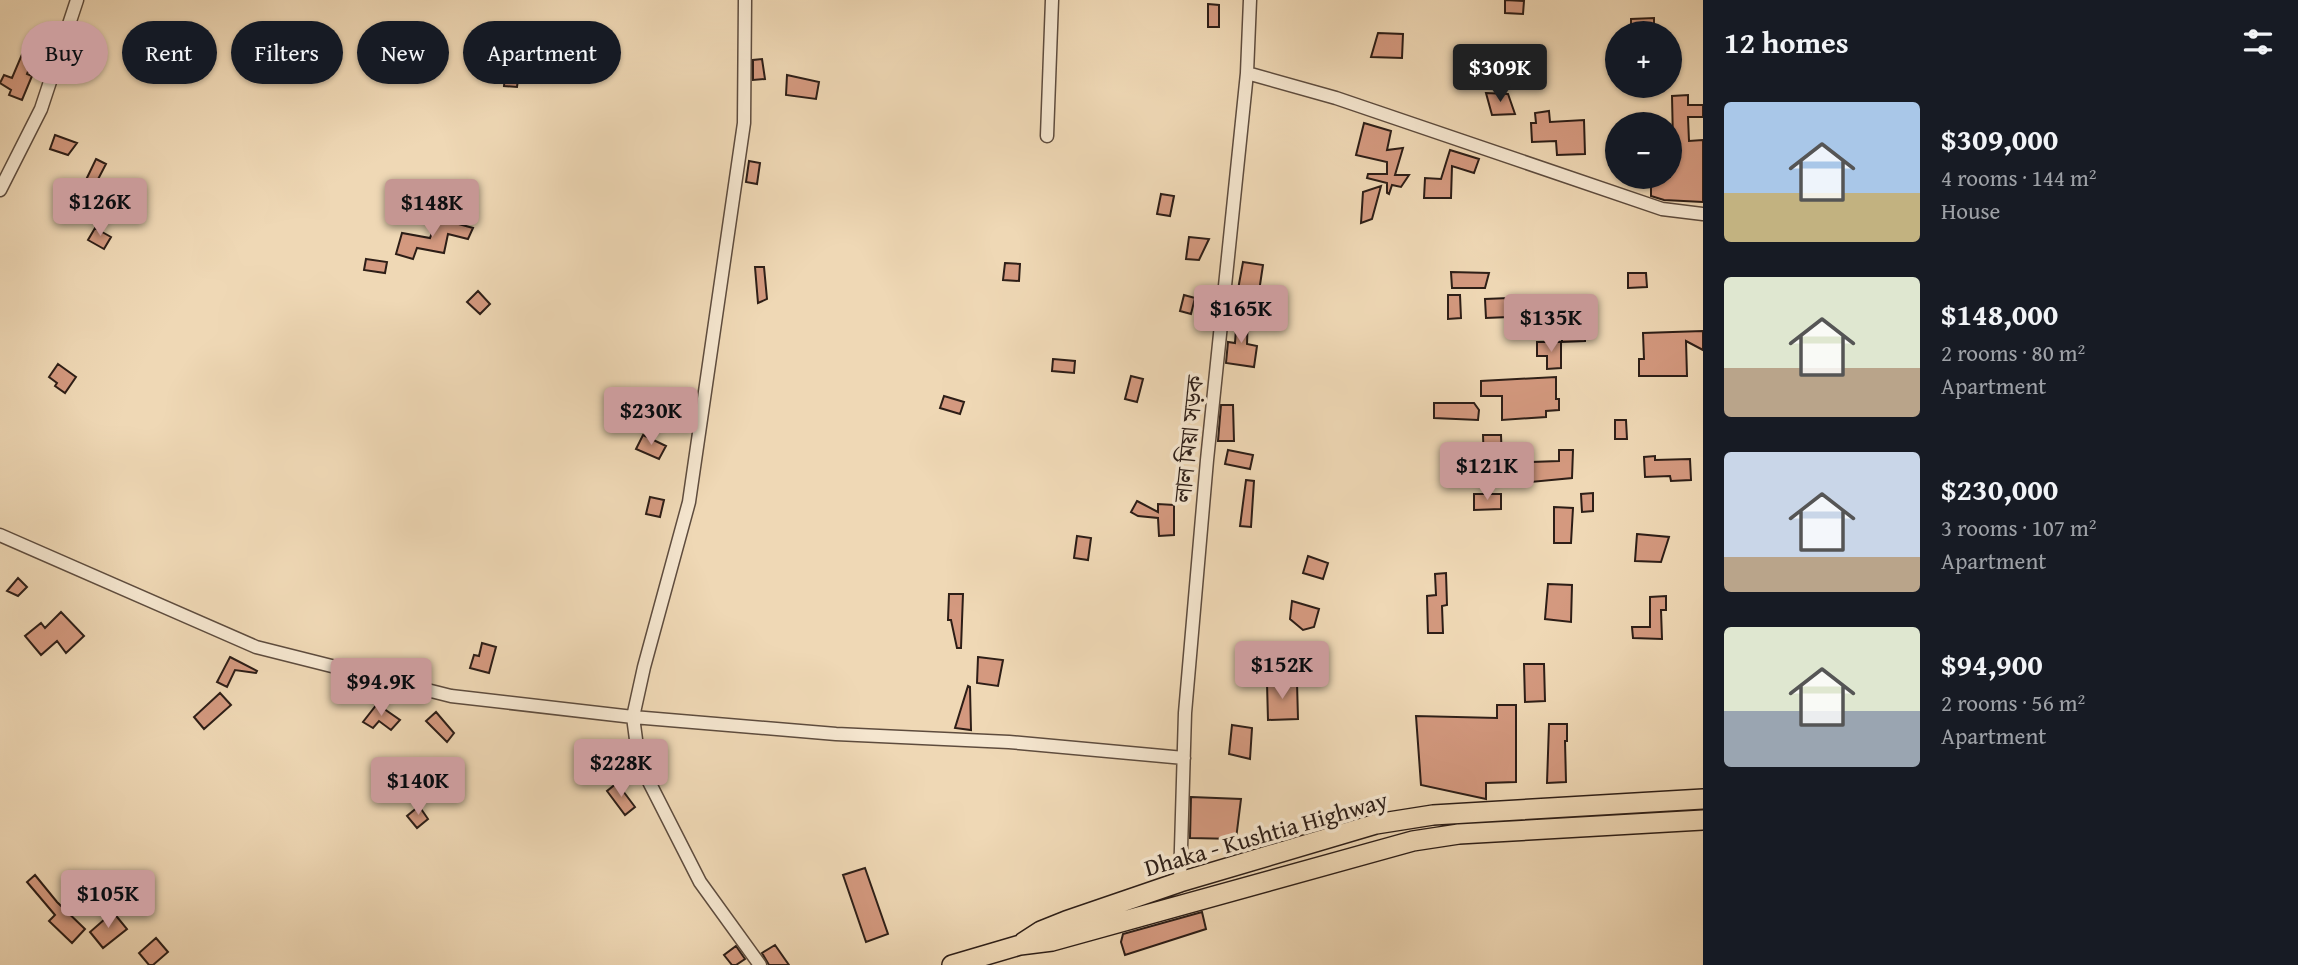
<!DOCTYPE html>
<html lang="en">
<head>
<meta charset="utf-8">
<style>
  body { margin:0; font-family:"Gentium Book Plus","Noto Serif Bengali",serif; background:#242831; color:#f1f3f6; height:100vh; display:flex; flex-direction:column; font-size:26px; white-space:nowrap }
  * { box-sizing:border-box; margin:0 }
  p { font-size:23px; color:#9ea1a6 }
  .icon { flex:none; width:38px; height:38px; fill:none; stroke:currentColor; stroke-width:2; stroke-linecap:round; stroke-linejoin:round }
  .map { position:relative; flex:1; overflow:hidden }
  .details { display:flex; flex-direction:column; background:#171b24; width:595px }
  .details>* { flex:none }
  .hud { position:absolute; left:21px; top:21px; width:665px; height:63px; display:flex; gap:14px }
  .tools { position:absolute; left:1605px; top:21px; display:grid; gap:14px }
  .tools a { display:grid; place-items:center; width:77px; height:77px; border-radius:50%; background:#171b24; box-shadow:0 2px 5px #0004; font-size:35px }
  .price { position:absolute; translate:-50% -60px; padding:0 16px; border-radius:7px; background:#c59692; color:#111; font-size:23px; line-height:46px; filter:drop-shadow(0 2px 4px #0008) }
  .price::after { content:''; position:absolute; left:50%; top:42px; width:21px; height:16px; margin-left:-10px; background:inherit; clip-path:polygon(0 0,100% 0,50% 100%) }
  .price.current { background:#222; color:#fff }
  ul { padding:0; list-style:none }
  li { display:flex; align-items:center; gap:21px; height:175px; padding:0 21px }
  li span { display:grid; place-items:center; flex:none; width:196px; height:140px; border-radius:7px; color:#555 }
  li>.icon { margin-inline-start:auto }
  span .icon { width:84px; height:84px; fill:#fffc; stroke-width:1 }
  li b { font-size:30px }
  h2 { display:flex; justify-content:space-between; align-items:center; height:84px; padding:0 21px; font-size:30px }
  .pill { padding:0 24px; border-radius:32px; background:#171b24; box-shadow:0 2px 5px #0004; font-size:24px; line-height:63px }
  .pill.current { background:#c59692; color:#111 }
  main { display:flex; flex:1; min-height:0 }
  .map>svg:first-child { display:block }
</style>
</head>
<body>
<main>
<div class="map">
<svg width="1703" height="965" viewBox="0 0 1703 965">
  <rect width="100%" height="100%" fill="#efd8b5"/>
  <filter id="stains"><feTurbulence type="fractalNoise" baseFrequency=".00286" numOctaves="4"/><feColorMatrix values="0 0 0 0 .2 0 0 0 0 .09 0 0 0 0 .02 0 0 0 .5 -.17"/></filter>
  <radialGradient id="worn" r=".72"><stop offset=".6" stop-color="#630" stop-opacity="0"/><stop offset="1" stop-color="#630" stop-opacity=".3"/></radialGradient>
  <path fill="#d4997f" stroke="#2d1e17" stroke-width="2" d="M1505 0 1524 1 1523 14 1505 13Z
    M1208 4 1219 5V27H1208Z
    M1654 18V33H1631V19Z
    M1378 33 1403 34 1402 58 1371 57Z
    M23 52 34 57 27 74 32 76 22 100 9 95 11 90 0 83 4 75 12 78Z
    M762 59 765 79 753 80V60Z
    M506 66H520L517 87 504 86Z
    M787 75 819 82 816 99 786 95Z
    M1486 93 1508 94 1515 114 1492 115Z
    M1688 95V105H1703V117H1688L1689 141 1703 140V202L1664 200 1651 196V177H1670V141H1673L1672 96Z
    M1549 111 1550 122 1584 120 1585 154 1557 155 1556 141 1532 142 1531 123H1536L1535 113Z
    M1364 123 1391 131 1387 150 1403 148 1395 175H1409L1401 187 1392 185 1389 194 1387 193V183L1367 178 1368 174H1387V162L1356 155Z
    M55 135 77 143 68 155 50 149Z
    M1450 150 1479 159 1474 173 1452 166 1451 198H1424L1425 178 1441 179Z
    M96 159 106 164 95 185 85 182Z
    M749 161 760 163 757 184 746 182Z
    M1381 186 1372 219 1361 223 1363 192Z
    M1161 194 1174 196 1170 216 1157 214Z
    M437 218 473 228 468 239 448 234 444 253 417 248 413 259 396 254 402 233 430 238Z
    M95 228 111 237 104 249 88 240Z
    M1189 237 1209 239 1199 260 1186 259Z
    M366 259 387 262 385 273 364 270Z
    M1243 262 1263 265 1258 298 1237 295Z
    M1005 263 1020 264 1019 281 1003 280Z
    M755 267H764L767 299 758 303Z
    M1451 272 1489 273 1485 288H1452Z
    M1628 273H1646L1647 287 1628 288Z
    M478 291 490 304 480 314 467 302Z
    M1184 295 1195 298 1191 314 1180 311Z
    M1448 295H1460L1461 318 1448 319Z
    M1509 298V317L1486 318 1485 299Z
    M1584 302 1585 341 1562 342 1561 303Z
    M1237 314H1248L1247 344 1257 346 1254 367 1226 363 1228 342 1235 343Z
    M1703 331V350L1686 341 1687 376H1639V359H1644L1643 333Z
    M1537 342H1561V368L1547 369V356H1537Z
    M1053 359 1075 361 1074 373 1052 371Z
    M58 364 76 377 65 393 55 386 57 383 49 377Z
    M1131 376 1143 379 1137 402 1125 399Z
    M1556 377V399H1559V410L1546 411V417L1502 420V396H1481V381Z
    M944 396 964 402 960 414 940 408Z
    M1434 403H1474L1479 410 1478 420 1434 418Z
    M1221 405H1233L1234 441H1218Z
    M1615 420H1626L1627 439H1615Z
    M643 435 666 446 659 459 636 449Z
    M1483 435H1501L1502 463 1484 464Z
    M1228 450 1253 455 1250 469 1225 464Z
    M1559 450H1573L1572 478 1531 482V462L1559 461Z
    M1655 456V460L1690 459 1691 480 1671 481 1670 476 1645 477 1644 457Z
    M1246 480 1254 481 1251 527 1240 526Z
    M1593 493V511L1582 512 1581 494Z
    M1474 494H1501V509L1474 510Z
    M650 497 664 500 660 517 646 514Z
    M1137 501 1158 512V504L1174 505V535L1159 536 1158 518 1138 516 1131 512Z
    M1554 507 1573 508 1571 543H1554Z
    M1637 534 1669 537 1661 562 1635 561Z
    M1077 536 1091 538 1088 560 1074 558Z
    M1308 556 1328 563 1323 579 1303 573Z
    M1446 573 1447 605 1442 606 1443 633H1428L1427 596 1436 595 1435 574Z
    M18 578 27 587 18 596 7 591Z
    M1548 584 1572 585 1571 622 1545 619Z
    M949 594H963L961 648H957L951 620H948Z
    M1666 596V610H1661L1662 639 1633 638 1632 627H1650V597Z
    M1292 601 1319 609 1314 627 1303 630 1290 619Z
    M61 612 84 636 66 653 57 641 41 655 25 636 41 623 45 628Z
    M482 643 496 647 489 673 470 668 474 655 479 656Z
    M230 657 257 671 256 673 235 670 227 687 217 682Z
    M978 657 1003 660 998 686 977 683Z
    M1524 664H1544L1545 701 1525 702Z
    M1297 682 1298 719 1268 720 1267 683Z
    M968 686 970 687 971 730 955 728Z
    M220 693 231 705 204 729 194 717Z
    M377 704 400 720 391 730 379 721 373 728 363 722Z
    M1497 705H1516V782L1486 783V799L1421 785 1416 716 1497 718Z
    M436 712 454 733 447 742 426 721Z
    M1549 724H1567V741H1565L1566 782 1547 783Z
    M1232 725 1252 728 1250 759 1229 754Z
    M617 783 635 807 625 815 607 791Z
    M1191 797 1241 799 1236 839 1190 838Z
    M419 806 428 819 417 828 407 816Z
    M865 868 888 934 866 942 843 875Z
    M35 875 57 902 85 929 72 943 49 921 55 915 27 882Z
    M113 912 127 929 103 948 90 932Z
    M1202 912 1206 929 1125 955 1121 942 1123 934Z
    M156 938 168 952 153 965H149L139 953Z
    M775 945 789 965H769L762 953Z
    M736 946 745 959 736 965H732L724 955Z"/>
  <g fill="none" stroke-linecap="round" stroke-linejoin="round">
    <defs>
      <path id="street" d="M745 0 744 123 689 502 644 667 633 717 639 762 700 882 760 965
        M1247 73 1336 98 1662 209 1703 214
        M1047 136 1052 0
        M0 190 41 109 77 0
        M0 535 256 647 451 696 633 717 836 734 1009 742 1184 758
        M1180 882 1185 713 1207 460 1247 73 1250 0"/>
      <path id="primary" d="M1024 942 1041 931 1066 921 1180 882 1376 824 1433 815 1703 799
        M952 965 1020 945 1052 941 1413 841 1459 834 1703 820"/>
    </defs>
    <use href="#street" stroke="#5e4c3e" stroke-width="15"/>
    <use href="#primary" stroke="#2d1e17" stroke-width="22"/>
    <use href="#street" stroke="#f5e6cf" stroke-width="12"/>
    <use href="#primary" stroke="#efd8b5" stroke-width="19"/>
  </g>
  <g text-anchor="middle" stroke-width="7" stroke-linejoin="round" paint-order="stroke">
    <g font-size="24" fill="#2d1e17" stroke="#f5e6cf">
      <text transform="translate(1189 439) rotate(-84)" y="8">লাল মিয়া সড়ক</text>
      <text transform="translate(1266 834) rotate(-16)" y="8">Dhaka - Kushtia Highway</text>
    </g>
  </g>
  <rect width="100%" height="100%" filter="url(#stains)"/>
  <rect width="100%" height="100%" fill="url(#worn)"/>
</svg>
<div class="tools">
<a>+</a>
<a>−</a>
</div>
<b class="price current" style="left:1500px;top:104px">$309K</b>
<b class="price" style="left:100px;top:238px">$126K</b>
<b class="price" style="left:432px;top:239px">$148K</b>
<b class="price" style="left:1241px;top:345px">$165K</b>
<b class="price" style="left:1551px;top:354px">$135K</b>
<b class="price" style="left:651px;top:447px">$230K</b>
<b class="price" style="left:1487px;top:502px">$121K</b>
<b class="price" style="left:1282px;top:701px">$152K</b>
<b class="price" style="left:381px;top:718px">$94.9K</b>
<b class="price" style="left:621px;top:799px">$228K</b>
<b class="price" style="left:418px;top:817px">$140K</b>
<b class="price" style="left:108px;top:930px">$105K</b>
<div class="hud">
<a class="pill current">Buy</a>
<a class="pill">Rent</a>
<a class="pill">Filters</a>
<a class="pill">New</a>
<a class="pill">Apartment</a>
</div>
</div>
<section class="details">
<h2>12 homes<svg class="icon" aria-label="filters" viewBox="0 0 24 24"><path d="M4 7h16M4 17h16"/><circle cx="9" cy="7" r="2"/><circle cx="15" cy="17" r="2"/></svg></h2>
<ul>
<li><span style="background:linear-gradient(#a9c7e8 65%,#c2b280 0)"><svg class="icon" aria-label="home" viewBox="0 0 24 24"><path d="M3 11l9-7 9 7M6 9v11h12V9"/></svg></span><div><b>$309,000</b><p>4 rooms · 144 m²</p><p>House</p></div></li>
<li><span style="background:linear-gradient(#dfe7d0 65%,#b9a48a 0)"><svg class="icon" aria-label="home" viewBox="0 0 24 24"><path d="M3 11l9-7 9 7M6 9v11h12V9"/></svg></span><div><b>$148,000</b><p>2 rooms · 80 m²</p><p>Apartment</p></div></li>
<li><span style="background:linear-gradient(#c9d6e8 75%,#b9a48a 0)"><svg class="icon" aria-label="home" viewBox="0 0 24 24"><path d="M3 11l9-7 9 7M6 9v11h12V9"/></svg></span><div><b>$230,000</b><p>3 rooms · 107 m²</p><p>Apartment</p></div></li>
<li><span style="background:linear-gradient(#dfe7d0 60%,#9aa5b1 0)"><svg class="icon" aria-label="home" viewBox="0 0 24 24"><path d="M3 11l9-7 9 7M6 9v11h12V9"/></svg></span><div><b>$94,900</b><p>2 rooms · 56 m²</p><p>Apartment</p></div></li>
</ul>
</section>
</main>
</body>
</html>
